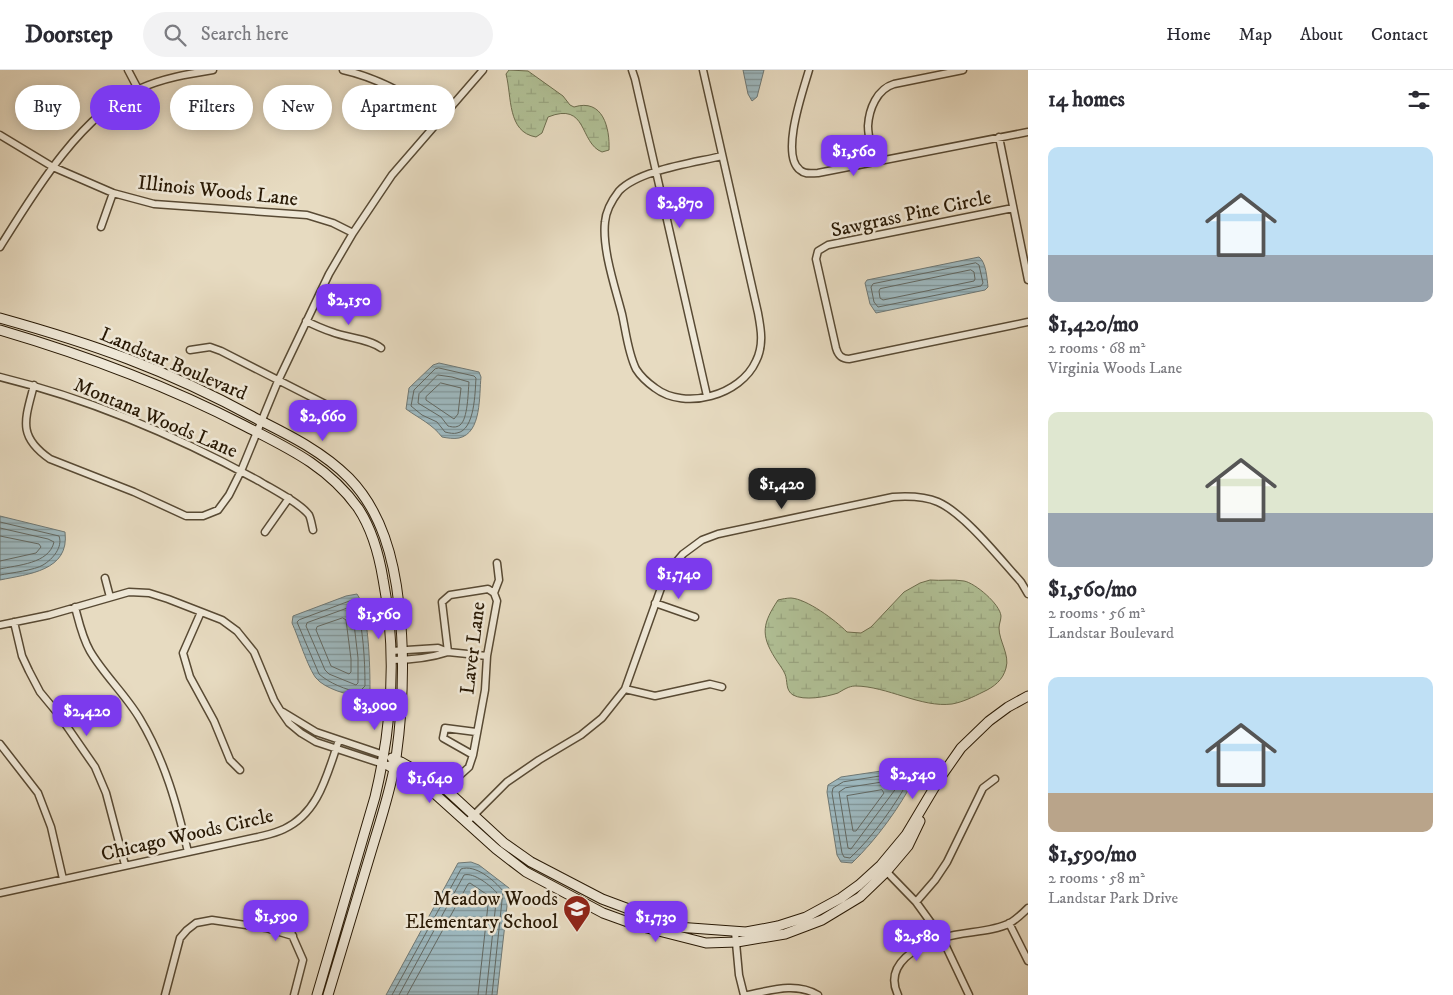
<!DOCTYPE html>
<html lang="en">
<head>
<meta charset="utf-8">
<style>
  body { margin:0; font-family:"IM FELL DW Pica",serif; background:#f2f2f3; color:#2b2b33; height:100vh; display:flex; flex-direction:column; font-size:19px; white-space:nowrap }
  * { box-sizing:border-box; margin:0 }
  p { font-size:16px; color:#7c7c81 }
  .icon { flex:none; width:28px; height:28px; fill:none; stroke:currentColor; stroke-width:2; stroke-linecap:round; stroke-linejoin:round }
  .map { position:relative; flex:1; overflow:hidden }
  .details { display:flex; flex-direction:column; background:#fff; width:425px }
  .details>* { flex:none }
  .guide { position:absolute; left:15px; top:15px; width:475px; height:45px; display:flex; gap:10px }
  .price { position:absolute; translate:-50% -42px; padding:0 11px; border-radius:10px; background:#7c3aed; color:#fff; font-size:16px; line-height:32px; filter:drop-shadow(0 1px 2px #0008) }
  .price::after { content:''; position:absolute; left:50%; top:30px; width:15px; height:11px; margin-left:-8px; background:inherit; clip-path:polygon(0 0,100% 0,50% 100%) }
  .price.active { background:#222; color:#fff }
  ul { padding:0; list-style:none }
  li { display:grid; align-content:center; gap:10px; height:265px; padding:0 20px }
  li span { display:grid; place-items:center; height:155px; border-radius:10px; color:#555 }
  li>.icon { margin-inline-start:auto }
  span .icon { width:90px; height:90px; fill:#fffc; stroke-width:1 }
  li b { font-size:21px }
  h2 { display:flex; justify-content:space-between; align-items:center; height:60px; padding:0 20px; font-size:21px }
  .chip { padding:0 18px; border-radius:22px; background:#fff; box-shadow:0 2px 12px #0003; font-size:18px; line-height:45px }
  .chip.active { background:#7c3aed; color:#fff }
  header { display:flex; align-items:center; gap:30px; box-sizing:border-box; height:70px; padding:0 25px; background:#fff; border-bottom:1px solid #e1e1e2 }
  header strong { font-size:24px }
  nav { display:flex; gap:28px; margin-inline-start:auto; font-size:18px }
  .search { width:350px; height:45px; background:#f2f2f3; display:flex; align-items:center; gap:12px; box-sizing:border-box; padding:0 18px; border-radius:28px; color:#7c7c81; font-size:19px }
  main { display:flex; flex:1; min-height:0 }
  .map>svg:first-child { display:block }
</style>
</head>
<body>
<header>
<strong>Doorstep</strong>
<div class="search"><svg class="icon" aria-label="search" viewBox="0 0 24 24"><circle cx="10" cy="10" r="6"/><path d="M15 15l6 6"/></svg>Search here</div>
<nav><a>Home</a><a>Map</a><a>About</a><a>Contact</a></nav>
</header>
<main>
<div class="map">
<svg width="1028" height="925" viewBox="0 0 1028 925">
  <defs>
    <pattern id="wetland-marsh" width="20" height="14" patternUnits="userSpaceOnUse" patternTransform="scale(1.25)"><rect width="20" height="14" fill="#b1c197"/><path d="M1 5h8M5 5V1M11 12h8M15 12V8" fill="none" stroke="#98a581"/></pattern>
    <pattern id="water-rules" width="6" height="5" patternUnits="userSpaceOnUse" patternTransform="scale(1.25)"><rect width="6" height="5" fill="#9db8bf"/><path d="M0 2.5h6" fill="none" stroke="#809599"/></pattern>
  </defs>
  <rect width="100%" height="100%" fill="#e7dbc1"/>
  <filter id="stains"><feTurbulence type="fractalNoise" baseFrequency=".004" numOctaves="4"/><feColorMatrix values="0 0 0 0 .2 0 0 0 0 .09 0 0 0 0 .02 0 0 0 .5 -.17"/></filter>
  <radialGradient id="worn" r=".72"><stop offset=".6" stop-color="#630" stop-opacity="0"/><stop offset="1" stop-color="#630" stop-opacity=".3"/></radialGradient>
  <path fill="url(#wetland-marsh)" stroke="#6c6d4e" d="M509 0 528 1 563 26 570 35 574 37C603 28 610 58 609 80L602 82C579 73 588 31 548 47L542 63 536 67C507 62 512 27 506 4Z
    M930 510C941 511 953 509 964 511 975 513 1000 534 1001 546 1001 550 999 554 999 558 999 571 1010 585 1006 598 1003 610 994 617 983 622 973 627 963 632 952 634 921 638 887 616 855 616 849 616 843 620 838 623 826 627 804 631 793 625 785 620 788 611 785 604 783 599 778 593 775 588 760 564 763 553 778 530 782 529 787 528 791 528 807 529 835 550 847 562L861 563 871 557 904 522 920 513Z"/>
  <path fill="url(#water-rules)" stroke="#6e7875" d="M743 0H764L757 27 752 31 748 24Z
    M979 187C986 192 987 208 988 217L985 220 876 243 870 234 865 213 867 210Z
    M439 293 479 302 481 307C479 325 482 363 459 368 454 369 447 368 442 367 432 354 420 349 406 339L409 318 433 295Z
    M0 446 65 462C70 501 28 504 0 510Z
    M357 524C369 540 370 598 370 619L362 627C348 625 325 619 316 608 308 598 298 566 292 553L293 546 346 526Z
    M908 697 913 699 915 708C899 738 877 769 852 793L841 792 837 785 827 722 828 715 841 707Z
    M471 792 479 795 509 818 497 925H386L458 793Z"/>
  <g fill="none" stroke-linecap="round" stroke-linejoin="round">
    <path stroke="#626862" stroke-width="1" d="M976 193 979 195 983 213 981 216 878 237 874 232 871 217 873 214Z
      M971 200 974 202 975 209 974 211 883 230 880 228 879 221 880 219Z
      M439 298 474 306 476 308C475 322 475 360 457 363 454 364 449 363 445 362L437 352 422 345 411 336 414 320 435 299Z
      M438 305 452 307 469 312C468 322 468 349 460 355 456 358 452 357 448 356L441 347 418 333 419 324Z
      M441 313 461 318 458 344 454 349 426 330V327Z
      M0 452 59 466C63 477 53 489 43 495 35 500 11 503 0 505
      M0 458 48 469 54 472C49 494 17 495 0 499
      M0 466 39 474 41 477 36 483 0 491
      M353 530 356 532C363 559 365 588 365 616L359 622C346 620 329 613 319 604L297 552 299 550Z
      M348 538 351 539 353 545 358 588V613L356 615 329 604 325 600 306 556 307 553Z
      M343 548 346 550 351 589V602L349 604 331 596 316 560 317 557Z
      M907 702 909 704 910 708C896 734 872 768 850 788L844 787 842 783 832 723 833 718 843 712Z
      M897 710 900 713 854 775 851 779 848 778 839 722 845 718Z
      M882 720 884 723 856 761H853L847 726Z
      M392 925 461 799C475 794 494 810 503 821L492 925
      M399 925 464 805C474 802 491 816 497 823L486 925
      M407 925 468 814 470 813 489 826 478 925"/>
    <defs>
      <path id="street" d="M128 0 138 19
        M343 0C379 8 411 26 441 48
        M632 0 635 9 707 326
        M703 0 758 243C761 259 764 275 756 291 741 325 685 341 655 318 648 313 641 307 636 299 628 283 626 262 622 244 615 217 602 179 605 152 606 140 612 130 619 121 639 100 693 93 722 86
        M809 0C803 21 780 85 800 100 805 105 812 103 818 103L1028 62
        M0 65 53 97 113 123 154 134 307 145 333 153 353 163
        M999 67 1028 210
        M874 92C872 81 868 67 868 56 869 39 877 19 894 14L963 0
        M1013 138 828 175 818 181 816 189 836 278C838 285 841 289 849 289L1028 252
        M101 157 113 123
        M0 177C33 124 81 44 139 19 163 8 188 4 213 0
        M306 251C314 255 323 259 332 262 347 268 370 269 381 278
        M190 280 210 277 221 281 327 335
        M0 307C90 329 177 366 259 411 272 419 300 433 309 445 311 449 312 456 313 460
        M34 315C25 350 17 366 50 389L134 422 186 446H203L218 440 229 425 241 401 278 311 329 204 353 163 392 105 483 0
        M265 462 289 428
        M105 508 110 527
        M494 523 499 510 497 493
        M655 533 695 547
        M75 537C79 552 82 567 90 581 104 605 126 625 140 649 165 691 177 735 188 782
        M201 542 183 583 190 607 214 651 230 690 240 700
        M14 552 22 586 29 601 40 622 59 645 95 697 106 723 125 795
        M0 555 49 545 129 522 149 523 168 529 222 550 237 561 254 582 274 630 280 640 289 653 301 663 316 672 383 694
        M391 581 438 578 448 582 487 586
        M448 582 442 532 450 525 488 519 494 523 497 531 487 586 485 620 473 685 469 697 458 707
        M391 590C410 590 430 588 448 582
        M625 619 655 626 710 614 722 617
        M283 642 316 662 384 685
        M0 674 38 723 51 757 63 809
        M473 685 443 668 445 658 476 662
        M467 752 507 712 539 690 581 665 602 648 625 619 666 504 683 484 702 470 718 464 893 427C908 426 924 426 938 432 965 444 1000 489 1021 512L1028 524
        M885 800 916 832 942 868 969 925
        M0 823 258 767C266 765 276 763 284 759 319 743 327 704 339 670
        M916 832 935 810 947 792 983 718 995 709
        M1009 853 1028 891
        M266 858 293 866
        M735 862 739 905 744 925
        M165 925 180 868 187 860 196 853 212 850 266 858 283 852 290 855 292 865 303 890 294 925
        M748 925C772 920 796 912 818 925
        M898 925C883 894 918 875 943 868 963 861 991 863 1010 853 1017 849 1023 843 1028 838"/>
      <path id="secondary" d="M0 248C43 260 86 273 128 289 173 306 217 327 259 350 291 366 323 382 349 408 382 442 394 489 399 535 405 586 403 637 396 688 391 720 380 752 371 782 357 830 342 877 328 925
        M0 260C85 285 164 314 243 355 288 378 328 396 358 438 372 459 379 485 383 509 397 581 392 656 375 727L317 925
        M392 688 401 692 440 714 504 773 531 792 602 829 677 857 746 862 778 856 806 847 841 828 859 815 881 795 906 765 940 708 961 678 989 651 1008 637 1028 626
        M389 696 425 715 496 779 526 802 603 843 639 856 706 873 737 872 785 864 822 850 860 827 886 802 908 776 920 751"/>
    </defs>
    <use href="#street" stroke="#584a34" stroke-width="9"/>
    <use href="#secondary" stroke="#281905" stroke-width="11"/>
    <use href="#street" stroke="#efe8d7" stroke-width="6"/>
    <use href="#secondary" stroke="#efe8d7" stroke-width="9"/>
  </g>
  <defs>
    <symbol id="school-pin" viewBox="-11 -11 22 30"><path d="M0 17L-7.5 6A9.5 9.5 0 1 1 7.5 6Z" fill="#8f2418" stroke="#efe8d7"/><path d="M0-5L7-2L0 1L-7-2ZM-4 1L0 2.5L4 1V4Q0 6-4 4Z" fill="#fff"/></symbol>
  </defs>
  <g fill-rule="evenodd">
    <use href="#school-pin" x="561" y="823" width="32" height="43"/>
  </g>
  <g text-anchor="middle" stroke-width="5" stroke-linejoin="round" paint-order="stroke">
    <g font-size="20" fill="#281905" stroke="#efe8d7">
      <text transform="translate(218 120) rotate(6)" y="7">Illinois Woods Lane</text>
      <text transform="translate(911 143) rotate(-12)" y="7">Sawgrass Pine Circle</text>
      <text transform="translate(174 293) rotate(23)" y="7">Landstar Boulevard</text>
      <text transform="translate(156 347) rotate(23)" y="7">Montana Woods Lane</text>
      <text transform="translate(472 578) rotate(-83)" y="7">Laver Lane</text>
      <text transform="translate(187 764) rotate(-13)" y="7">Chicago Woods Circle</text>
    </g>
    <g font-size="20" fill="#281905" stroke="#efe8d7" text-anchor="end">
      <text x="558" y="835">Meadow Woods<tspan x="558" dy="23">Elementary School</tspan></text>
    </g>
  </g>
  <rect width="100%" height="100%" filter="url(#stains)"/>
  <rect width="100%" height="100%" fill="url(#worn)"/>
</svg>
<b class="price" style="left:854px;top:107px">$1,560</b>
<b class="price" style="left:680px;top:159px">$2,870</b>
<b class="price" style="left:349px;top:256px">$2,150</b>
<b class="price" style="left:323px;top:372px">$2,660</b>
<b class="price active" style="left:782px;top:440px">$1,420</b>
<b class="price" style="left:679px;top:530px">$1,740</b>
<b class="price" style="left:379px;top:570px">$1,560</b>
<b class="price" style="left:375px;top:661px">$3,900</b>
<b class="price" style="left:87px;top:667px">$2,420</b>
<b class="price" style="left:913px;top:730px">$2,540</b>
<b class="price" style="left:430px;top:734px">$1,640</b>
<b class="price" style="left:276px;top:872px">$1,590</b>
<b class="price" style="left:656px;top:873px">$1,730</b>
<b class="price" style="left:917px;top:892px">$2,580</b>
<div class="guide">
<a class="chip">Buy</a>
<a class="chip active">Rent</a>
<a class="chip">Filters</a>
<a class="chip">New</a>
<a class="chip">Apartment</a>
</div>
</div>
<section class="details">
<h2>14 homes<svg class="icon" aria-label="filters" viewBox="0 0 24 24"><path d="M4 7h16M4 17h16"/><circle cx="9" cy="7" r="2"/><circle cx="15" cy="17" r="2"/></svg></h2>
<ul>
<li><span style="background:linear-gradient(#bfe0f5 70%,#9aa5b1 0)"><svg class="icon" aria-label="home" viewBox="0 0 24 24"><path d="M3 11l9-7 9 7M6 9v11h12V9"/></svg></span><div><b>$1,420/mo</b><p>2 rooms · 68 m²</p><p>Virginia Woods Lane</p></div></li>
<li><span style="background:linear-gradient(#dfe7d0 65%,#9aa5b1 0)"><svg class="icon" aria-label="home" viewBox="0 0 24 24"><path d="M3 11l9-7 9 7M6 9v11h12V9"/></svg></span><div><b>$1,560/mo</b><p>2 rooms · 56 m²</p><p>Landstar Boulevard</p></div></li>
<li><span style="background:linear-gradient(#bfe0f5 75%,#b9a48a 0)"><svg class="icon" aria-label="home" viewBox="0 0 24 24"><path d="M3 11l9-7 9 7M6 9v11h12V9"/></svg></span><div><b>$1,590/mo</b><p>2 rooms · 58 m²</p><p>Landstar Park Drive</p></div></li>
</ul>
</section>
</main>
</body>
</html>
